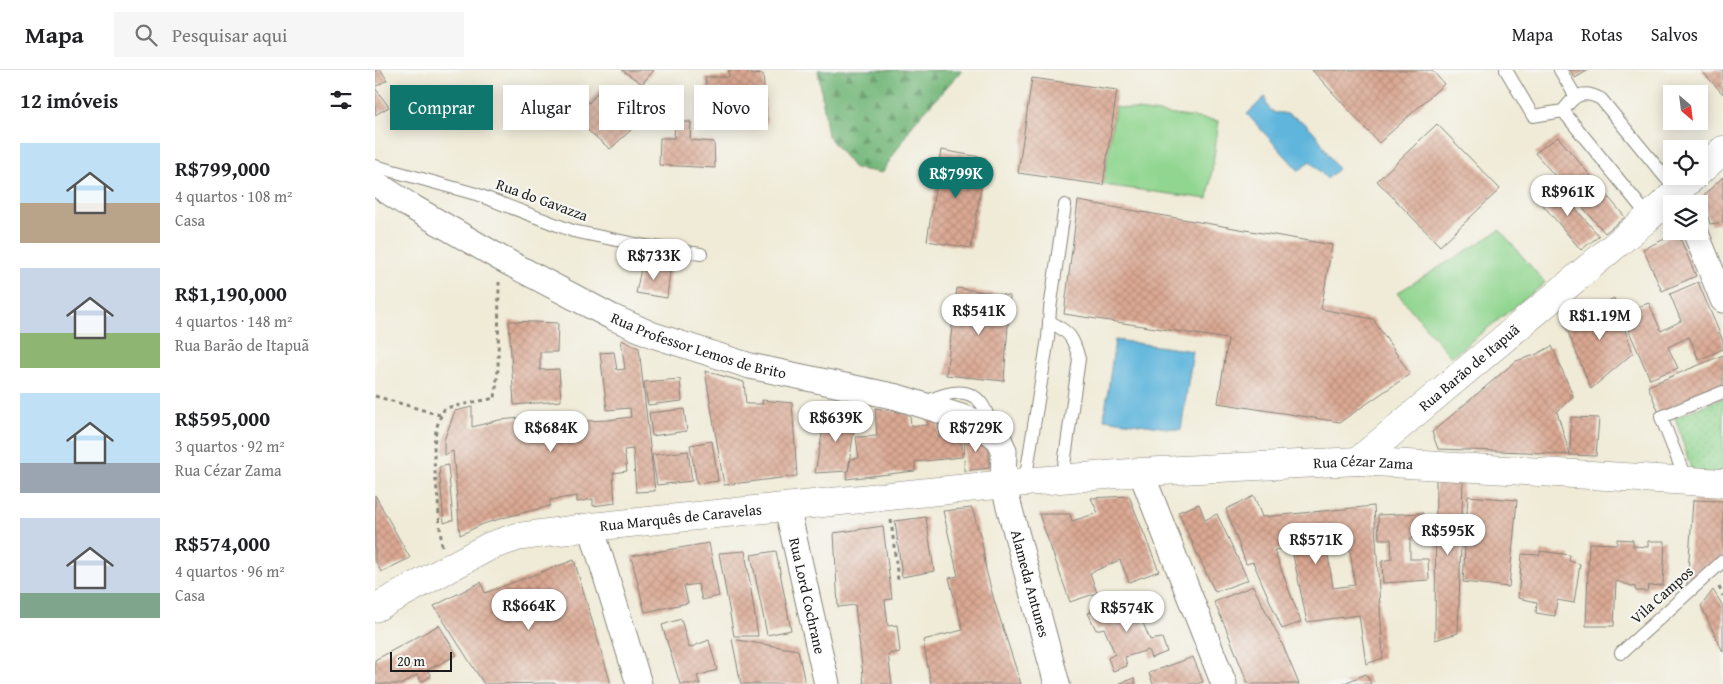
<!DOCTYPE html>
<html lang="pt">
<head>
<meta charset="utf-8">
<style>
  body { margin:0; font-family:"Gentium Book Plus",serif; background:#f6f6f6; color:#202124; height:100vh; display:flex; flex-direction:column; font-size:19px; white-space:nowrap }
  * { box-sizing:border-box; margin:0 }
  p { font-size:16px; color:#757577 }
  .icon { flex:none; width:28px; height:28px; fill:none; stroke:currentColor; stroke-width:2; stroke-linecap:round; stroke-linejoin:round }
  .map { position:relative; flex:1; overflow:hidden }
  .side { display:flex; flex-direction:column; background:#fff; width:375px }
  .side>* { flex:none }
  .top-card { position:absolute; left:15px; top:15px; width:475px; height:45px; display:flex; gap:10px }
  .needle { width:32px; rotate:152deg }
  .controls { position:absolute; left:1288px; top:15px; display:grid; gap:10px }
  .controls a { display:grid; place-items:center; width:45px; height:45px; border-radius:0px; background:#fff; box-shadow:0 2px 12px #0003; font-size:25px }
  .scale { position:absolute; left:15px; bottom:12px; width:62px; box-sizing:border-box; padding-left:5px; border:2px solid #1c1c1c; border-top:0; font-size:14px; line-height:18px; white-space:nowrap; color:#1c1c1c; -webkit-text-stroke:4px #f6f6f2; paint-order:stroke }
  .price { position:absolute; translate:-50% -42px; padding:0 11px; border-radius:18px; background:#fff; color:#222; font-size:16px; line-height:32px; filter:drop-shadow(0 1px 2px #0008) }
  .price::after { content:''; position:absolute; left:50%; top:30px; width:15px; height:11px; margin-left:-8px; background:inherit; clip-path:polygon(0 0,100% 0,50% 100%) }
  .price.current { background:#0f766e; color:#fff }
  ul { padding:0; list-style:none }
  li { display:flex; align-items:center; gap:15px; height:125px; padding:0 20px }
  li span { display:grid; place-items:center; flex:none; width:140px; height:100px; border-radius:0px; color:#555 }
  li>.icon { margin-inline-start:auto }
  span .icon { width:60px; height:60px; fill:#fffc; stroke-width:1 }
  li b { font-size:21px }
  h2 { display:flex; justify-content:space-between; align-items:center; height:60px; padding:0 20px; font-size:21px }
  .chip { padding:0 18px; border-radius:0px; background:#fff; box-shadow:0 2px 12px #0003; font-size:18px; line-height:45px }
  .chip.current { background:#0f766e; color:#fff }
  header { display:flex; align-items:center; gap:30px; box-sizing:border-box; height:70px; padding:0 25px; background:#fff; border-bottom:1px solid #e0e0e0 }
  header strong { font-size:24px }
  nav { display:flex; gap:28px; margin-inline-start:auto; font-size:18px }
  .search { width:350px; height:45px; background:#f6f6f6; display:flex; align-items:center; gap:12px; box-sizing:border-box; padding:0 18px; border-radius:0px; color:#757577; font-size:19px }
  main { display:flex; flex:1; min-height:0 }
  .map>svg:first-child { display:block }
</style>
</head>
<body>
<header>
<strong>Mapa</strong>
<div class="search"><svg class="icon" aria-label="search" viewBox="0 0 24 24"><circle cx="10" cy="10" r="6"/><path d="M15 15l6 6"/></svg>Pesquisar aqui</div>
<nav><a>Mapa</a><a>Rotas</a><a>Salvos</a></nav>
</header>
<main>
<section class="side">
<h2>12 imóveis<svg class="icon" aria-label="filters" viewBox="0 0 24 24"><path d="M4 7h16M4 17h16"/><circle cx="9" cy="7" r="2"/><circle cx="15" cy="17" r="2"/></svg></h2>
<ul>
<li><span style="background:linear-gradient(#bfe0f5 60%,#b9a48a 0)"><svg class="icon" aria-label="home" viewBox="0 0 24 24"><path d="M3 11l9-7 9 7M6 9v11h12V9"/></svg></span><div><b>R$799,000</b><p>4 quartos · 108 m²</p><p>Casa</p></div></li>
<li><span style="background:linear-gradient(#c9d6e8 65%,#8fb573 0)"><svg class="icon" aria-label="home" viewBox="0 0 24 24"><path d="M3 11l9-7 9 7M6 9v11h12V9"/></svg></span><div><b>R$1,190,000</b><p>4 quartos · 148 m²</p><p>Rua Barão de Itapuã</p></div></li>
<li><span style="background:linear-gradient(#bfe0f5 70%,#9aa5b1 0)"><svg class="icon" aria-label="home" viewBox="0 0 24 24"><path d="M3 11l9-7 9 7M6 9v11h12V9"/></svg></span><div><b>R$595,000</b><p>3 quartos · 92 m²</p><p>Rua Cézar Zama</p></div></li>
<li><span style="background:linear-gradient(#c9d6e8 75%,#7fa58c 0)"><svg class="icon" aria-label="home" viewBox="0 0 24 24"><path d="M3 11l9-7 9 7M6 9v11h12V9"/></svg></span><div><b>R$574,000</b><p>4 quartos · 96 m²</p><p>Casa</p></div></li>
</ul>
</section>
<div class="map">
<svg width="1348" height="614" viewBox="0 0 1348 614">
  <defs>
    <pattern id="forest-firs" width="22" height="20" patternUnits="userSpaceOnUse" patternTransform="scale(1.25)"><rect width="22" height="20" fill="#74b77a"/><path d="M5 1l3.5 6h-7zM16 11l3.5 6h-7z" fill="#5e9463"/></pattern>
    <pattern id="park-dots" width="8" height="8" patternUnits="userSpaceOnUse" patternTransform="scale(1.25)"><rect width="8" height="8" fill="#91d690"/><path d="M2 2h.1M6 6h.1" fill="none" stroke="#7cb77c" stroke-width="1.8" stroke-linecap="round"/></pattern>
    <pattern id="building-cross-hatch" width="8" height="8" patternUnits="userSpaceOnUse" patternTransform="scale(1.25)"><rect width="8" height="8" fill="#daa893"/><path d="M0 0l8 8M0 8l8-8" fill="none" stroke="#ba907e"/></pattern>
  </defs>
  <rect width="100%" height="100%" fill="#f6f6f2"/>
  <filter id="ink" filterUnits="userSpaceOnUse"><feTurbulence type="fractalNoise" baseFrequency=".02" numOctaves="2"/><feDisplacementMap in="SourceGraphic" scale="10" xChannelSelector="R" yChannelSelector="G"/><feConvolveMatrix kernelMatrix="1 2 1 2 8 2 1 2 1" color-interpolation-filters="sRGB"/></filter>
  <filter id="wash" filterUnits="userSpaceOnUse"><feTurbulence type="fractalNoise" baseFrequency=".0096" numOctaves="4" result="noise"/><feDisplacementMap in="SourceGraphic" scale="20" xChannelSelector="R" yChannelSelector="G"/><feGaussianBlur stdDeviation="1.12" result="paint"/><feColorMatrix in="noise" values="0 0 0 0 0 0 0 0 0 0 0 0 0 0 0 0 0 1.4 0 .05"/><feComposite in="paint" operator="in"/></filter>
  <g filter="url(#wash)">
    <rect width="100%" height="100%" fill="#f0ebd7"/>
    <path fill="url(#forest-firs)" stroke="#486a4b" d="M443 0H587L538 54 507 103 479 98 453 66Z"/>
    <path fill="url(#park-dots)" stroke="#567956" d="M1348 328V403L1317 402 1300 347Z"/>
    <path fill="#91d690" stroke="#567956" d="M740 37 844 51 833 129 728 115Z
      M1125 160 1170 213 1076 287 1022 223Z"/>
    <path fill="#5fb5dc" stroke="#3e687c" d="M891 26C890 35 893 38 900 43 908 42 912 44 919 47 946 60 946 78 963 99L952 109 935 91 924 101 872 44Z
      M740 270 818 281 806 360 729 349Z"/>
    <g id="blocks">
      <path fill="url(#building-cross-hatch)" d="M0 0H6L12 10 0 17Z
        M247 0H279L267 14Z
        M354 0H376L377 5 388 4 392 54 358 60 356 49 336 52 330 7H354Z
        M937 0H1057L1069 14 1004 73Z
        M1195 0H1214L1200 8Z
        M1326 0H1348V24Z
        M657 8 742 20 728 115 643 103Z
        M0 18 14 37 0 45Z
        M226 18 242 32 234 42 256 60 235 79 186 38 201 22 214 33Z
        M300 52H316L315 70 339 72 340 98 284 95 285 68H299Z
        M1062 54 1125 119 1065 176 1002 111Z
        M1183 67 1250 147 1230 163 1160 83Z
        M566 80 611 88 596 178 552 171Z
        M1348 107V152L1335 154 1327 127Z
        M1179 113 1224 166 1206 180 1162 128Z
        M703 131 957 175 946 239 998 249 1035 304 965 352 843 333 853 269 689 244Z
        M1303 163 1321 206 1287 221 1268 179Z
        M267 194 295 200 292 228 261 223Z
        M1323 212 1348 271V279L1324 290 1314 267 1293 277 1303 298 1275 309 1246 243 1274 233 1286 261 1306 251 1295 224Z
        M582 218 635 226 629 311 571 305Z
        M1239 228 1258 283 1216 319 1190 255Z
        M134 251 183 253 182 282H165V300L184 299 186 331 139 335Z
        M246 270 264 278 280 421 261 422 258 379 249 380 252 401 238 403 240 433 218 436V429L202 432V426L175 430V436L131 447 108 454 85 465 78 381 69 385V370L80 341 97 337V357L124 350 170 346V355L187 354 186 352 233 350 256 347 255 338 232 340 225 283 239 282 242 300 250 299Z
        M1177 276 1198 326 1182 342 1195 385 1196 347 1224 348 1221 386 1195 385 1152 382 1063 379 1057 362 1141 291 1160 285Z
        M1348 285V317L1284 343 1273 316Z
        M330 301 369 312 371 334H388L387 330 417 333 422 406 349 415Z
        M305 309 307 331 273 335 269 312Z
        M500 338 535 344 536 356 553 355 552 349 563 351 564 367 571 366V354L587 360V387L540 392V401L471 409 476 389 484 388 481 367 502 366Z
        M309 339 312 361 277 366 274 343Z
        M451 343 481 345 473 401 440 403Z
        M590 361 614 372V398L589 401Z
        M337 371 343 411 322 414 315 375Z
        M313 381 317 411 282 415 277 385Z
        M73 395 78 450 69 453 64 397Z
        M1061 409 1088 411 1083 563 1060 570Z
        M0 425 35 488 6 502 0 490Z
        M754 426 784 501 754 512 745 490 715 503 722 523 695 532 664 444H695L697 451 723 443 716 428Z
        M879 426 887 447 999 436 1008 588 991 594 984 545 932 552 918 485 952 479 958 518 980 515 973 467 899 480 926 552 907 559 878 492 871 494 851 439Z
        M1093 426 1142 430 1134 517 1088 512Z
        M1318 430 1348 431V486L1312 517Z
        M824 434 830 450 842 444 873 510 840 522 803 442Z
        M597 438 607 472 611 500 619 530 646 614H556L548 570 588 560 574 508 583 506 568 441Z
        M1048 443 1050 467 1035 468V489H1053L1054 510 1008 513 1007 491 1017 489 1016 469H1004L1003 445Z
        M551 447 559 501 527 507 520 451Z
        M508 456 517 529 510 530 513 556 522 555 525 582 513 584 517 614H489L480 535 463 537 459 463Z
        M1242 469 1258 470V476L1273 477V471H1290L1288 515 1273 516 1272 521H1261L1260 517 1241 511 1239 556H1211L1214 473 1242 474Z
        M334 473 344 526 327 530 323 514 309 516 313 533 270 542 256 486Z
        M370 481 383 566H359L344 483Z
        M401 481 416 560 392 565 376 485Z
        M1165 481 1195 485 1194 491 1205 494 1199 533 1182 530 1180 546 1161 543 1162 532 1143 528 1147 484 1165 485Z
        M199 490 236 614H179V613L109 614 59 536 106 512 110 523Z
        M878 516 906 571 924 614H873L850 556 839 532Z
        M1338 520 1348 536V582L1326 536Z
        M768 526 773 539 764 543 775 570 787 568 792 582 776 588 773 580 750 587 752 596 738 601 733 588 740 584 729 558 721 560 713 543 728 538 732 545 753 539 752 530Z
        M306 549 314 578 334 570 342 600 322 606 325 614H305L287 555Z
        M64 555 82 585 52 600 56 606 46 612 42 605 27 614H2L0 611V590Z
        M357 569 423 580 430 614H366Z
        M818 587 828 612 821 614H778L774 603Z
        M991 604 996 614H967Z
        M759 608 761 614H743Z"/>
    </g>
  </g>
  <g filter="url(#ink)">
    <use href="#blocks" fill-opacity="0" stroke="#86847a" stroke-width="1"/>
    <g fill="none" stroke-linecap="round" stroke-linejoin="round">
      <defs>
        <path id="lane" d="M1131 0 1158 46 1188 41C1199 25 1208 19 1226 29L1290 107 1304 120
          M1185 0 1201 27
          M1188 41 1274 147
          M0 96 101 124 198 161 270 176 326 184
          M674 251C695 263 698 266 704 289L687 409
          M547 334C565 325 591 314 606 333 612 340 614 350 617 359
          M1311 410 1286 347 1348 322
          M650 412 673 268 675 239 690 135
          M1246 583 1348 491"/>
        <g id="street">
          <path id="s1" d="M0 113 32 134 125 188 237 247 278 265 375 296 522 327 602 352 624 369 629 381 628 414 682 614"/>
          <path d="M1320 161 1348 230"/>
          <path d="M766 402 849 614"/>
          <path id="s2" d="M412 437 452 614"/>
          <path d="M216 457 264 614"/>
        </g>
        <g id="secondary">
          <path d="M1324 102 1348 80"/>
          <path id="s3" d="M983 391 1274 147 1319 106"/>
          <path id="s4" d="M0 538 115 476 142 467 216 457 650 412 766 402 983 391 1348 413"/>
        </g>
      </defs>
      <use href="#lane" stroke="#86847a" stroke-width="14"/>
      <use href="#street" stroke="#86847a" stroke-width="27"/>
      <use href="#secondary" stroke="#86847a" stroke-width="29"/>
      <path stroke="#86847a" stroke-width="3" stroke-dasharray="4 4" stroke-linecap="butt" d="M0 326 65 345
        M516 450 523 510
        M67 476C65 461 64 445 63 430 60 400 53 365 70 338L120 328 123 299 124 212
        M1344 517 1348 526"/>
      <use href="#lane" stroke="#fff" stroke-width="12"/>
      <use href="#street" stroke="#fff" stroke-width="25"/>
      <use href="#secondary" stroke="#fff" stroke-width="28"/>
    </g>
  </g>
  <g text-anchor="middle" stroke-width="4.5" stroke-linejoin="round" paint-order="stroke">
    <g font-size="15" fill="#1c1c1c" stroke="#f6f6f2">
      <text transform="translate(167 130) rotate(20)" y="5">Rua do Gavazza</text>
      <text dy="5" stroke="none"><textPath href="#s1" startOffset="364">Rua Professor Lemos de Brito</textPath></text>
      <text dy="5" stroke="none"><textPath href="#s3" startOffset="145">Rua Barão de Itapuã</textPath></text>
      <text dy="5" stroke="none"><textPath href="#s4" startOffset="1009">Rua Cézar Zama</textPath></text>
      <text dy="5" stroke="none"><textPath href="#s4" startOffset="324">Rua Marquês de Caravelas</textPath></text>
      <text dy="5" stroke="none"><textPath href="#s1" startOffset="830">Alameda Antunes</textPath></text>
      <text transform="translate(1287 525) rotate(-42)" y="5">Vila Campos</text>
      <text dy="5" stroke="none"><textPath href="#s2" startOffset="91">Rua Lord Cochrane</textPath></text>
    </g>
  </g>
</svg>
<div class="controls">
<a><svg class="needle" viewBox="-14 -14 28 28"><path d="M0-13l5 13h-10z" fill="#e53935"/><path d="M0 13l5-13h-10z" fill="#757577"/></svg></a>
<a><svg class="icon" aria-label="locate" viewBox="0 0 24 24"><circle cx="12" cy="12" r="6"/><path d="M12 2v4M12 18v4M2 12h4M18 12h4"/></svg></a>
<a><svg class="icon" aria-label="layers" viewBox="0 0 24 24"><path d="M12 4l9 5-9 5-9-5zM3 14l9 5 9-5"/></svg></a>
</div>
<div class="scale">20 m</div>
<b class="price current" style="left:581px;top:129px">R$799K</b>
<b class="price" style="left:1193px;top:147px">R$961K</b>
<b class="price" style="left:279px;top:211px">R$733K</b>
<b class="price" style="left:604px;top:266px">R$541K</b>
<b class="price" style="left:1225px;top:271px">R$1.19M</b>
<b class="price" style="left:461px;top:373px">R$639K</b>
<b class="price" style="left:176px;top:383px">R$684K</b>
<b class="price" style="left:601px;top:383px">R$729K</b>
<b class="price" style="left:1073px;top:486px">R$595K</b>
<b class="price" style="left:941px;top:495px">R$571K</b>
<b class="price" style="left:154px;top:561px">R$664K</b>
<b class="price" style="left:752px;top:563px">R$574K</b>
<div class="top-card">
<a class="chip current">Comprar</a>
<a class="chip">Alugar</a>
<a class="chip">Filtros</a>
<a class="chip">Novo</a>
</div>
</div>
</main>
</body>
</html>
